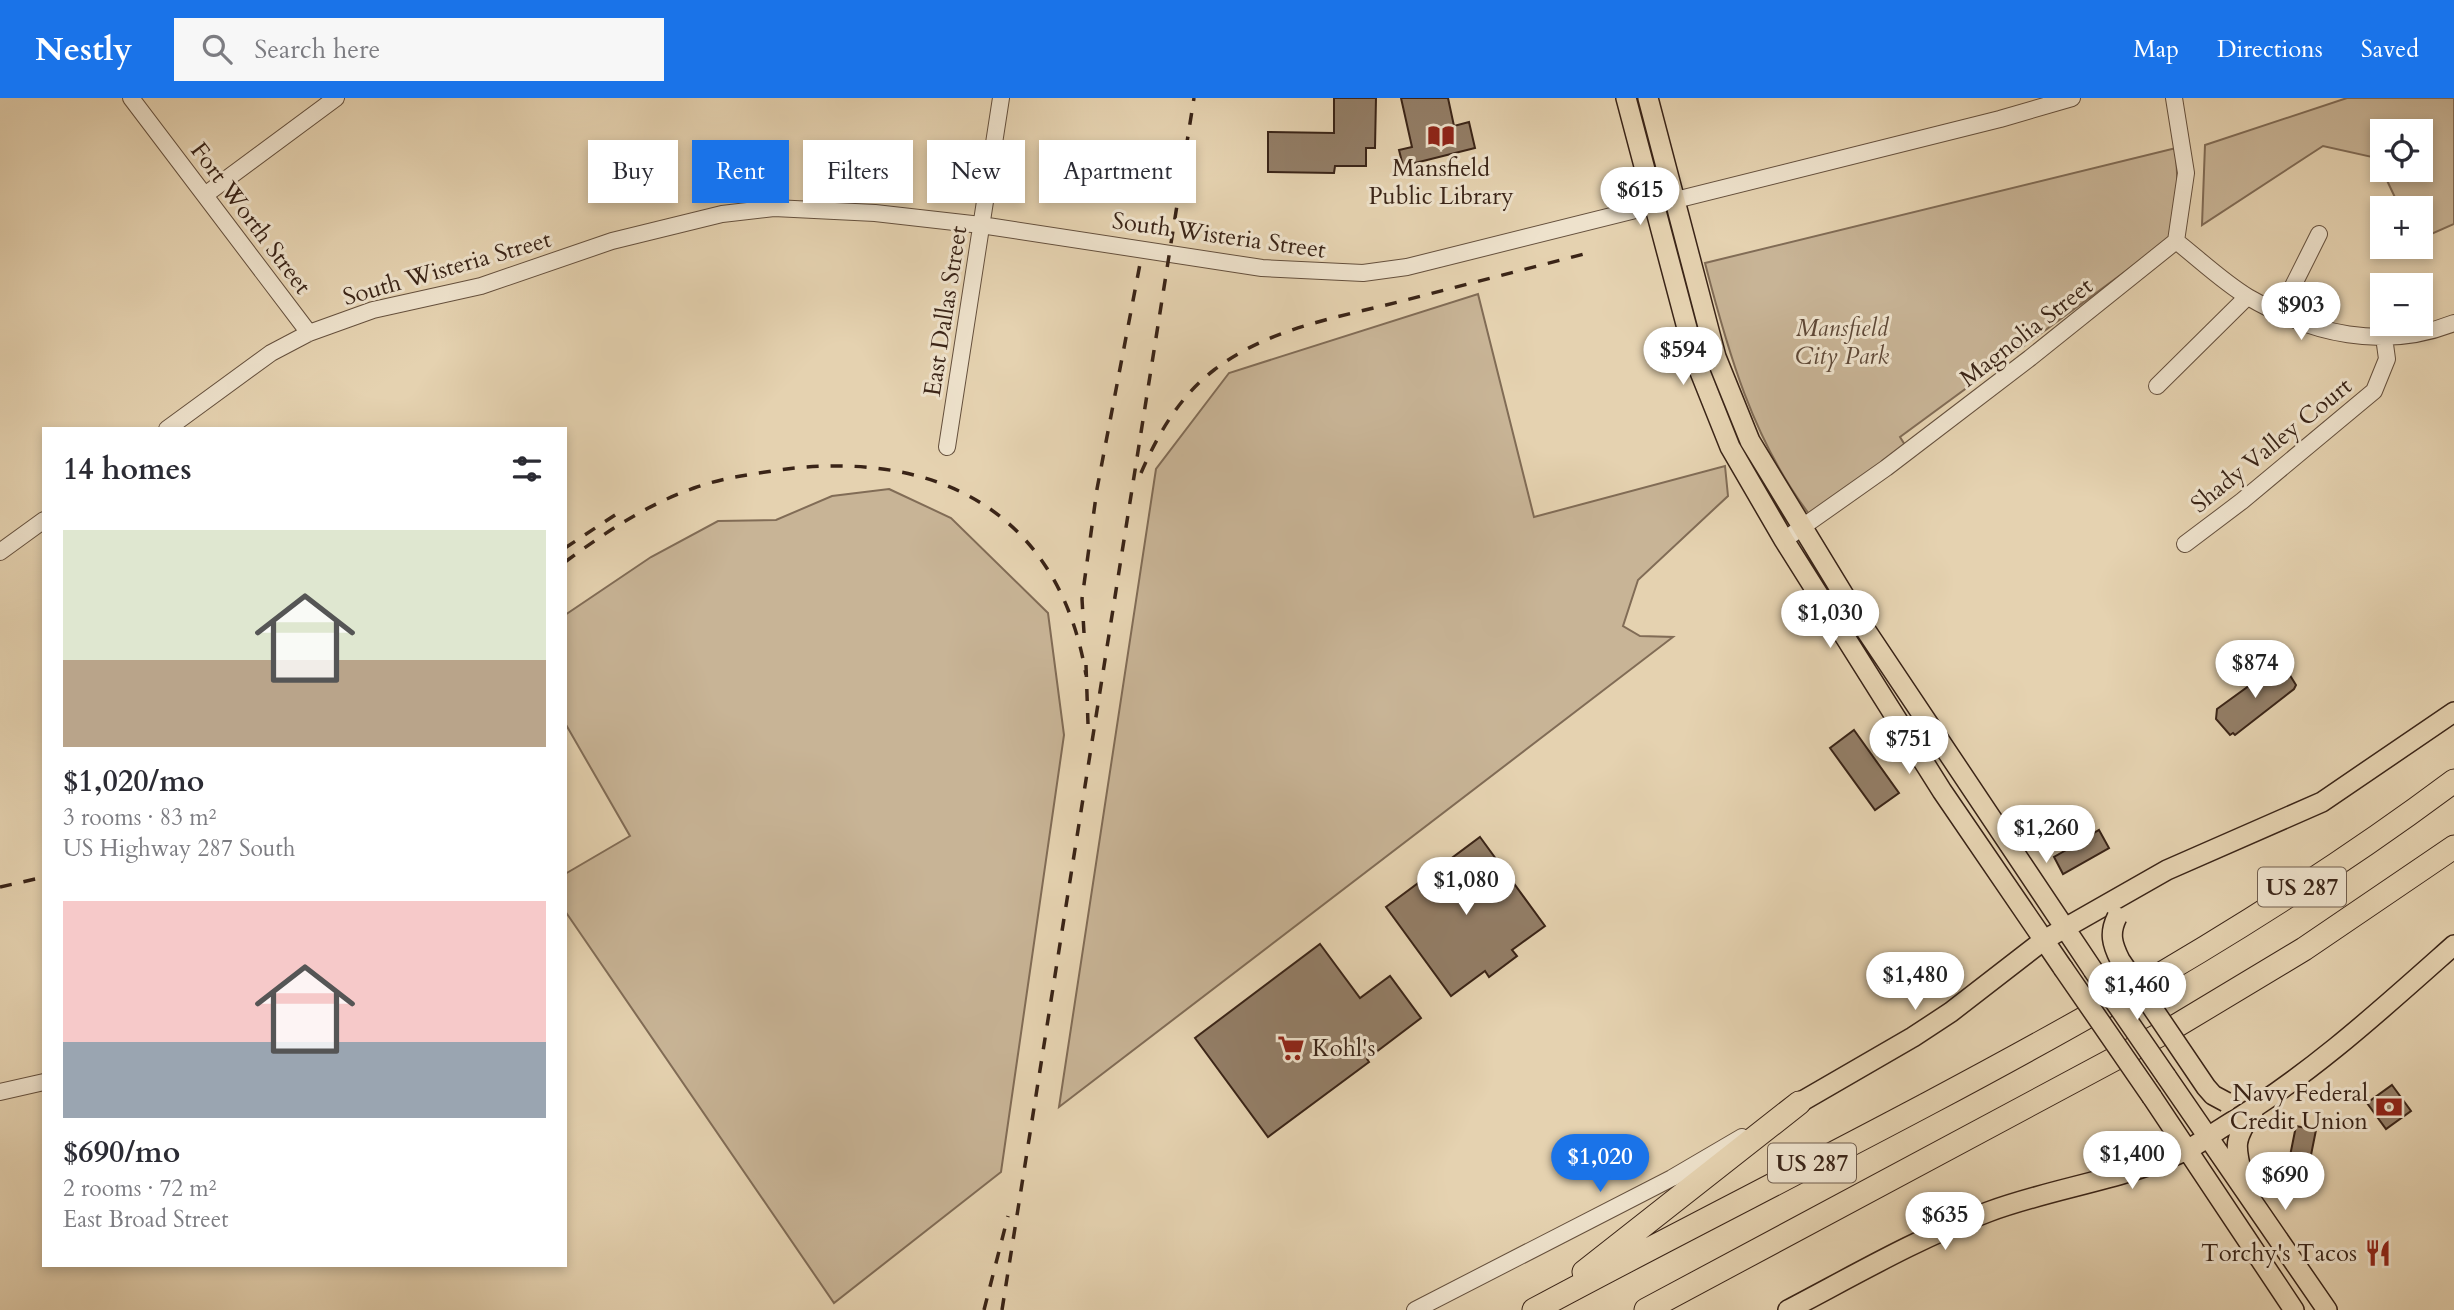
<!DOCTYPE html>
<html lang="en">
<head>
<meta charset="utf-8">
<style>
  body { margin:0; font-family:Cardo,serif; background:#f7f7f7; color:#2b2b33; height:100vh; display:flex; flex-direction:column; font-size:26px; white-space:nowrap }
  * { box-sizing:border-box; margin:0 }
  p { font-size:23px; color:#7c7c81 }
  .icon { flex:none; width:38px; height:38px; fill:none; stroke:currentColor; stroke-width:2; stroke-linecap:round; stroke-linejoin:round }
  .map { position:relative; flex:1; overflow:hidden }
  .drawer { position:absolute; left:42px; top:329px; width:525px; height:840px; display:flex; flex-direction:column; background:#fff; border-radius:0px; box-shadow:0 4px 10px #0003 }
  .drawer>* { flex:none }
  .hud { position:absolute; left:588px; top:42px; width:665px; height:63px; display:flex; gap:14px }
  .tools { position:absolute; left:2370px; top:21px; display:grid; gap:14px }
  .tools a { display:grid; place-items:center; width:63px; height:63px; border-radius:0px; background:#fff; box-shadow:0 4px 10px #0003; font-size:35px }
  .price { position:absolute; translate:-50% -60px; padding:0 16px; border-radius:24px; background:#fff; color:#222; font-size:23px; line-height:46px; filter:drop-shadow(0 2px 4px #0008) }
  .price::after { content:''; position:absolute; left:50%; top:42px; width:21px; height:16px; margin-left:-10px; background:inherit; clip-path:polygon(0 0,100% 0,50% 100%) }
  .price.selected { background:#1a73e8; color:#fff }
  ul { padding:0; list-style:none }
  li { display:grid; align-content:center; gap:14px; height:371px; padding:0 21px }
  li span { display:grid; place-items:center; height:217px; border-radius:0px; color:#555 }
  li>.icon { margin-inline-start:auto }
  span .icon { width:126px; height:126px; fill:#fffc; stroke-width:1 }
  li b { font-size:30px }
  h2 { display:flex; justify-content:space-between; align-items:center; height:84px; padding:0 21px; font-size:30px }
  .tag { padding:0 24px; border-radius:0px; background:#fff; box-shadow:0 4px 10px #0003; font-size:24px; line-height:63px }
  .tag.selected { background:#1a73e8; color:#fff }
  header { display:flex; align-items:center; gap:42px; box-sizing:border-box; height:98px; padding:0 35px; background:#1a73e8; color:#fff }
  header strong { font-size:33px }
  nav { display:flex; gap:38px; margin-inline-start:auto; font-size:24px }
  .search { width:490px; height:63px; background:#f7f7f7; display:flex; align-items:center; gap:18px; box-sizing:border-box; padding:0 24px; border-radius:0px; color:#7c7c81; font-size:26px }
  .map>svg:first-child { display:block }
</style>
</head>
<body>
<header>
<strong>Nestly</strong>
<div class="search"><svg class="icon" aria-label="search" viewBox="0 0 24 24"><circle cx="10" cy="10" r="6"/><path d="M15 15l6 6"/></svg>Search here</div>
<nav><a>Map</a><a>Directions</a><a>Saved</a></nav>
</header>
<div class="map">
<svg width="2454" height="1212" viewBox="0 0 2454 1212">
  <rect width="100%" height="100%" fill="#e5d2b0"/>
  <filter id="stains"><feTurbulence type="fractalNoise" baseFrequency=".00286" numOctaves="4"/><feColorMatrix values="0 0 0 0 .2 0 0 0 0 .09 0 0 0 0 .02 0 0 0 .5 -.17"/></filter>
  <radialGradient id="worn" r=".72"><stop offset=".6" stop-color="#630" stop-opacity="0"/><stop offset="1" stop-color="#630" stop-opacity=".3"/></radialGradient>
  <path fill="#c8b496" stroke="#816c56" stroke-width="2" d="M2347 0H2454V126L2420 141V110H2400L2382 72H2420V33H2382V70L2377 60 2323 48 2202 127 2205 47Z
    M2176 50 2178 102 2171 140 1900 339 1912 358 1809 416C1753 342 1728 254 1705 165Z
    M1478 196 1534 419 1725 368 1728 398 1638 482 1623 528 1640 538 1673 539 1059 1009 1156 371 1229 275Z
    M889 391 951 420 1048 515 1064 637 1001 1074 834 1205 565 813V776L630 738 565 625V517L651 459 718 423 776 422 832 398Z"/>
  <path fill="#937e67" stroke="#3a2417" stroke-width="2" d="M1334 0H1376L1375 50H1366V68H1335L1334 75 1268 74V34L1334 35Z
    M1401 0H1448L1454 28 1469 24 1475 50 1403 68 1399 52 1412 49Z
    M2283 566 2296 587 2294 591 2235 637 2233 635 2230 637 2216 621 2217 611 2275 569Z
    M1854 632 1899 695 1875 712 1830 650Z
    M2099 732 2109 750 2063 776 2054 759 2068 751 2063 743 2078 735 2082 742Z
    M1480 739 1545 828 1512 852 1517 858 1489 879 1485 873 1451 898 1386 809Z
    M1320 846 1360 900 1390 878 1421 920 1367 961 1369 964 1268 1039 1195 940Z
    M2392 987 2411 1013 2386 1031 2367 1005Z
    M2296 1028 2316 1032 2303 1097 2283 1093Z"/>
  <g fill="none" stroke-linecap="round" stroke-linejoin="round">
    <defs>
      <path id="minor" d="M131 0 309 235
        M205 97 336 0
        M2176 143C2199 161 2223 184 2248 199 2311 236 2384 253 2454 225
        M2280 214 2319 136
        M2157 288 2247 199
        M167 331 271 255 309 235 373 212 481 188 612 143 722 116 774 110 875 115 981 127 1262 170 1363 175 1407 169 2000 21 2072 0
        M947 349 1001 0
        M1784 442 1886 370 2030 260 2176 143 2186 75 2174 0
        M2185 446 2242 403 2374 293 2387 261 2384 239
        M0 454 44 422
        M0 994 44 984
        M1415 1212 1672 1080 1742 1039"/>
      <path id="major" d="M1626 0 1696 264 1730 349 1784 442 1942 693 2063 870
        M1648 0 1716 259 1750 343 1859 522 2093 872
        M2166 978 2327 1212
        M2152 999 2294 1212
        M1799 1005 1913 939 1951 914 2044 842 2167 772 2322 704 2454 614
        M2243 1080C2235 1048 2233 1042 2253 1014
        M1788 1212C1853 1178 1918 1140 1988 1114 2052 1090 2123 1082 2185 1053 2199 1046 2212 1036 2225 1028 2309 978 2381 912 2454 847"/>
      <path id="highway" d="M1584 1174 1799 1005
        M1534 1212C1845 1045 2170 896 2454 683
        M1646 1212 2176 928 2304 851 2454 749"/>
    </defs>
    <use href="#minor" stroke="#65503d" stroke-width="18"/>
    <use href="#major" stroke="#3a2417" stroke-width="22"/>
    <use href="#highway" stroke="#3a2417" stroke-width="25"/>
    <use href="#minor" stroke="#eee2cc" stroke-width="16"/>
    <use href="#major" stroke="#e5d2b0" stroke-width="19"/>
    <use href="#highway" stroke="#e5d2b0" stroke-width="23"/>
    <path stroke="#3a2417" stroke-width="3.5" stroke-dasharray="12 12" stroke-linecap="butt" d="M1141 375C1158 336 1179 299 1214 272 1267 231 1335 220 1398 204 1460 188 1522 172 1584 156
      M565 450 618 415
      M565 464C606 434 646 407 694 390 719 381 745 377 772 373 930 349 1058 409 1086 577
      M1084 535 1082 501 1097 391 1140 166
      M1086 567 1088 626
      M0 789 44 779
      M984 1212 1008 1118
      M1002 1212 1194 0"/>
    <defs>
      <path id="major-bridge" d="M2117 819C2109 835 2112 846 2120 862L2206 989 2213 997 2226 1004
        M2063 870 2152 999
        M2093 872 2166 978"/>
    </defs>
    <use href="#major-bridge" stroke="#3a2417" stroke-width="22" stroke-linecap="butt"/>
    <use href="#major-bridge" stroke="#e5d2b0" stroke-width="19"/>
  </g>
  <defs>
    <symbol id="library-bare" viewBox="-9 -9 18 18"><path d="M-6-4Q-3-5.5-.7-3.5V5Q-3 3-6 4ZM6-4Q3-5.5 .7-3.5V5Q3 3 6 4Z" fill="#8f2418" stroke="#eee2cc" stroke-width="2.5" paint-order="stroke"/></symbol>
    <symbol id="supermarket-bare" viewBox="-9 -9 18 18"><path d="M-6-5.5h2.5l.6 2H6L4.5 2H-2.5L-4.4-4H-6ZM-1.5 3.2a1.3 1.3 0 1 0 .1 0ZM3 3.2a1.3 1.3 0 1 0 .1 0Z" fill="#8f2418" stroke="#eee2cc" stroke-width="2.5" paint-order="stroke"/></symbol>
    <symbol id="bank-bare" viewBox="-9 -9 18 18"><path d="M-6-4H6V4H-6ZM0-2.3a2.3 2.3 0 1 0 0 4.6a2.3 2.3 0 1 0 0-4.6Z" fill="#8f2418" stroke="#eee2cc" stroke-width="2.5" paint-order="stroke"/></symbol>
    <symbol id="restaurant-bare" viewBox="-9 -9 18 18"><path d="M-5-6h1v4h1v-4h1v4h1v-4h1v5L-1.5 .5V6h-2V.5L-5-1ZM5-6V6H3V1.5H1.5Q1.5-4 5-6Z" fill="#8f2418" stroke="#eee2cc" stroke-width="2.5" paint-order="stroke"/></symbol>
  </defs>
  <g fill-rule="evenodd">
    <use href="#library-bare" x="1422" y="19" width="38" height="38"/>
    <use href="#supermarket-bare" x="1272" y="931" width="38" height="38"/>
    <use href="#bank-bare" x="2370" y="990" width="38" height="38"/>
    <use href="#restaurant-bare" x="2359" y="1136" width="38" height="38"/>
  </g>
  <g text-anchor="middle" stroke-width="6" stroke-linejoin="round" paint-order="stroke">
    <g fill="#eee2cc" stroke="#705d4d" stroke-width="2">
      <rect x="2258" y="769.5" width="88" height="39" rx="5"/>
      <rect x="1768" y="1045.5" width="88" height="39" rx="5"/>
    </g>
    <g font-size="23" font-weight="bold" fill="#3a2417">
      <text x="2302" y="797">US 287</text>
      <text x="1812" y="1073">US 287</text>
    </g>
    <g font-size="24" fill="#3a2417" stroke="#eee2cc" text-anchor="end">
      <text x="1441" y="78" text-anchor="middle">Mansfield<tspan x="1441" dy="28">Public Library</tspan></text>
      <text x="1312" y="958" text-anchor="start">Kohl's</text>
      <text x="2368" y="1003">Navy Federal<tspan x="2368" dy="28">Credit Union</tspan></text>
      <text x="2357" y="1163">Torchy's Tacos</text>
    </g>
    <g font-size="24" fill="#3a2417" stroke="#eee2cc">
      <text transform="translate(251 120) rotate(53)" y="8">Fort Worth Street</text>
      <text transform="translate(1219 137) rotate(8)" y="8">South Wisteria Street</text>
      <text transform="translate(447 170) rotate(-16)" y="8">South Wisteria Street</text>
      <text transform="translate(945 213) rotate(-81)" y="8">East Dallas Street</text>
      <text transform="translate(2026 234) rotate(-38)" y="8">Magnolia Street</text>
      <text transform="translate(2271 347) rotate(-39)" y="8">Shady Valley Court</text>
    </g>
    <g font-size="24" font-style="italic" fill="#5e4837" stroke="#eee2cc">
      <text x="1842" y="238">Mansfield<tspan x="1842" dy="28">City Park</tspan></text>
    </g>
  </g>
  <rect width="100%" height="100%" filter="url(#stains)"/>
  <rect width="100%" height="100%" fill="url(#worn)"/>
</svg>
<div class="tools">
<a><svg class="icon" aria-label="locate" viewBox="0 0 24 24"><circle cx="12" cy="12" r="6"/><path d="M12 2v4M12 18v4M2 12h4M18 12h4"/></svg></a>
<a>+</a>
<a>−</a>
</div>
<b class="price" style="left:1640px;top:129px">$615</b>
<b class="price" style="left:2301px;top:244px">$903</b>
<b class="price" style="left:1683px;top:289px">$594</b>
<b class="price" style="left:1830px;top:552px">$1,030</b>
<b class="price" style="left:2255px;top:602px">$874</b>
<b class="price" style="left:1909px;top:678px">$751</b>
<b class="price" style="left:2046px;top:767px">$1,260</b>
<b class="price" style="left:1466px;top:819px">$1,080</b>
<b class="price" style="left:1915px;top:914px">$1,480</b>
<b class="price" style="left:2137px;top:924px">$1,460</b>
<b class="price" style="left:2132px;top:1093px">$1,400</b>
<b class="price selected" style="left:1600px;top:1096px">$1,020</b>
<b class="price" style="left:2285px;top:1114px">$690</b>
<b class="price" style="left:1945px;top:1154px">$635</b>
<div class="hud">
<a class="tag">Buy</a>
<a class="tag selected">Rent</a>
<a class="tag">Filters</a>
<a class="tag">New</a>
<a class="tag">Apartment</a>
</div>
<section class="drawer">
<h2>14 homes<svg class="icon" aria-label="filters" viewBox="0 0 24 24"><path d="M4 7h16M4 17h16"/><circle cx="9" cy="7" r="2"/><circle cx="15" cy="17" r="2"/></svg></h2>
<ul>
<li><span style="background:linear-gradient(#dfe7d0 60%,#b9a48a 0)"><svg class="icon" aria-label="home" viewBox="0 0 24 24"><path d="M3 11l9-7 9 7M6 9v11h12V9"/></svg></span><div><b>$1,020/mo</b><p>3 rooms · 83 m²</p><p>US Highway 287 South</p></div></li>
<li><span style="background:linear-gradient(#f6c9c9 65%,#9aa5b1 0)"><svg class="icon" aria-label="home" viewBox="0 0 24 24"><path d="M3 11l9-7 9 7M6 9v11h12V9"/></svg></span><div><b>$690/mo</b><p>2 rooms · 72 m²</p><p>East Broad Street</p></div></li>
</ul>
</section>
</div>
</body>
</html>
